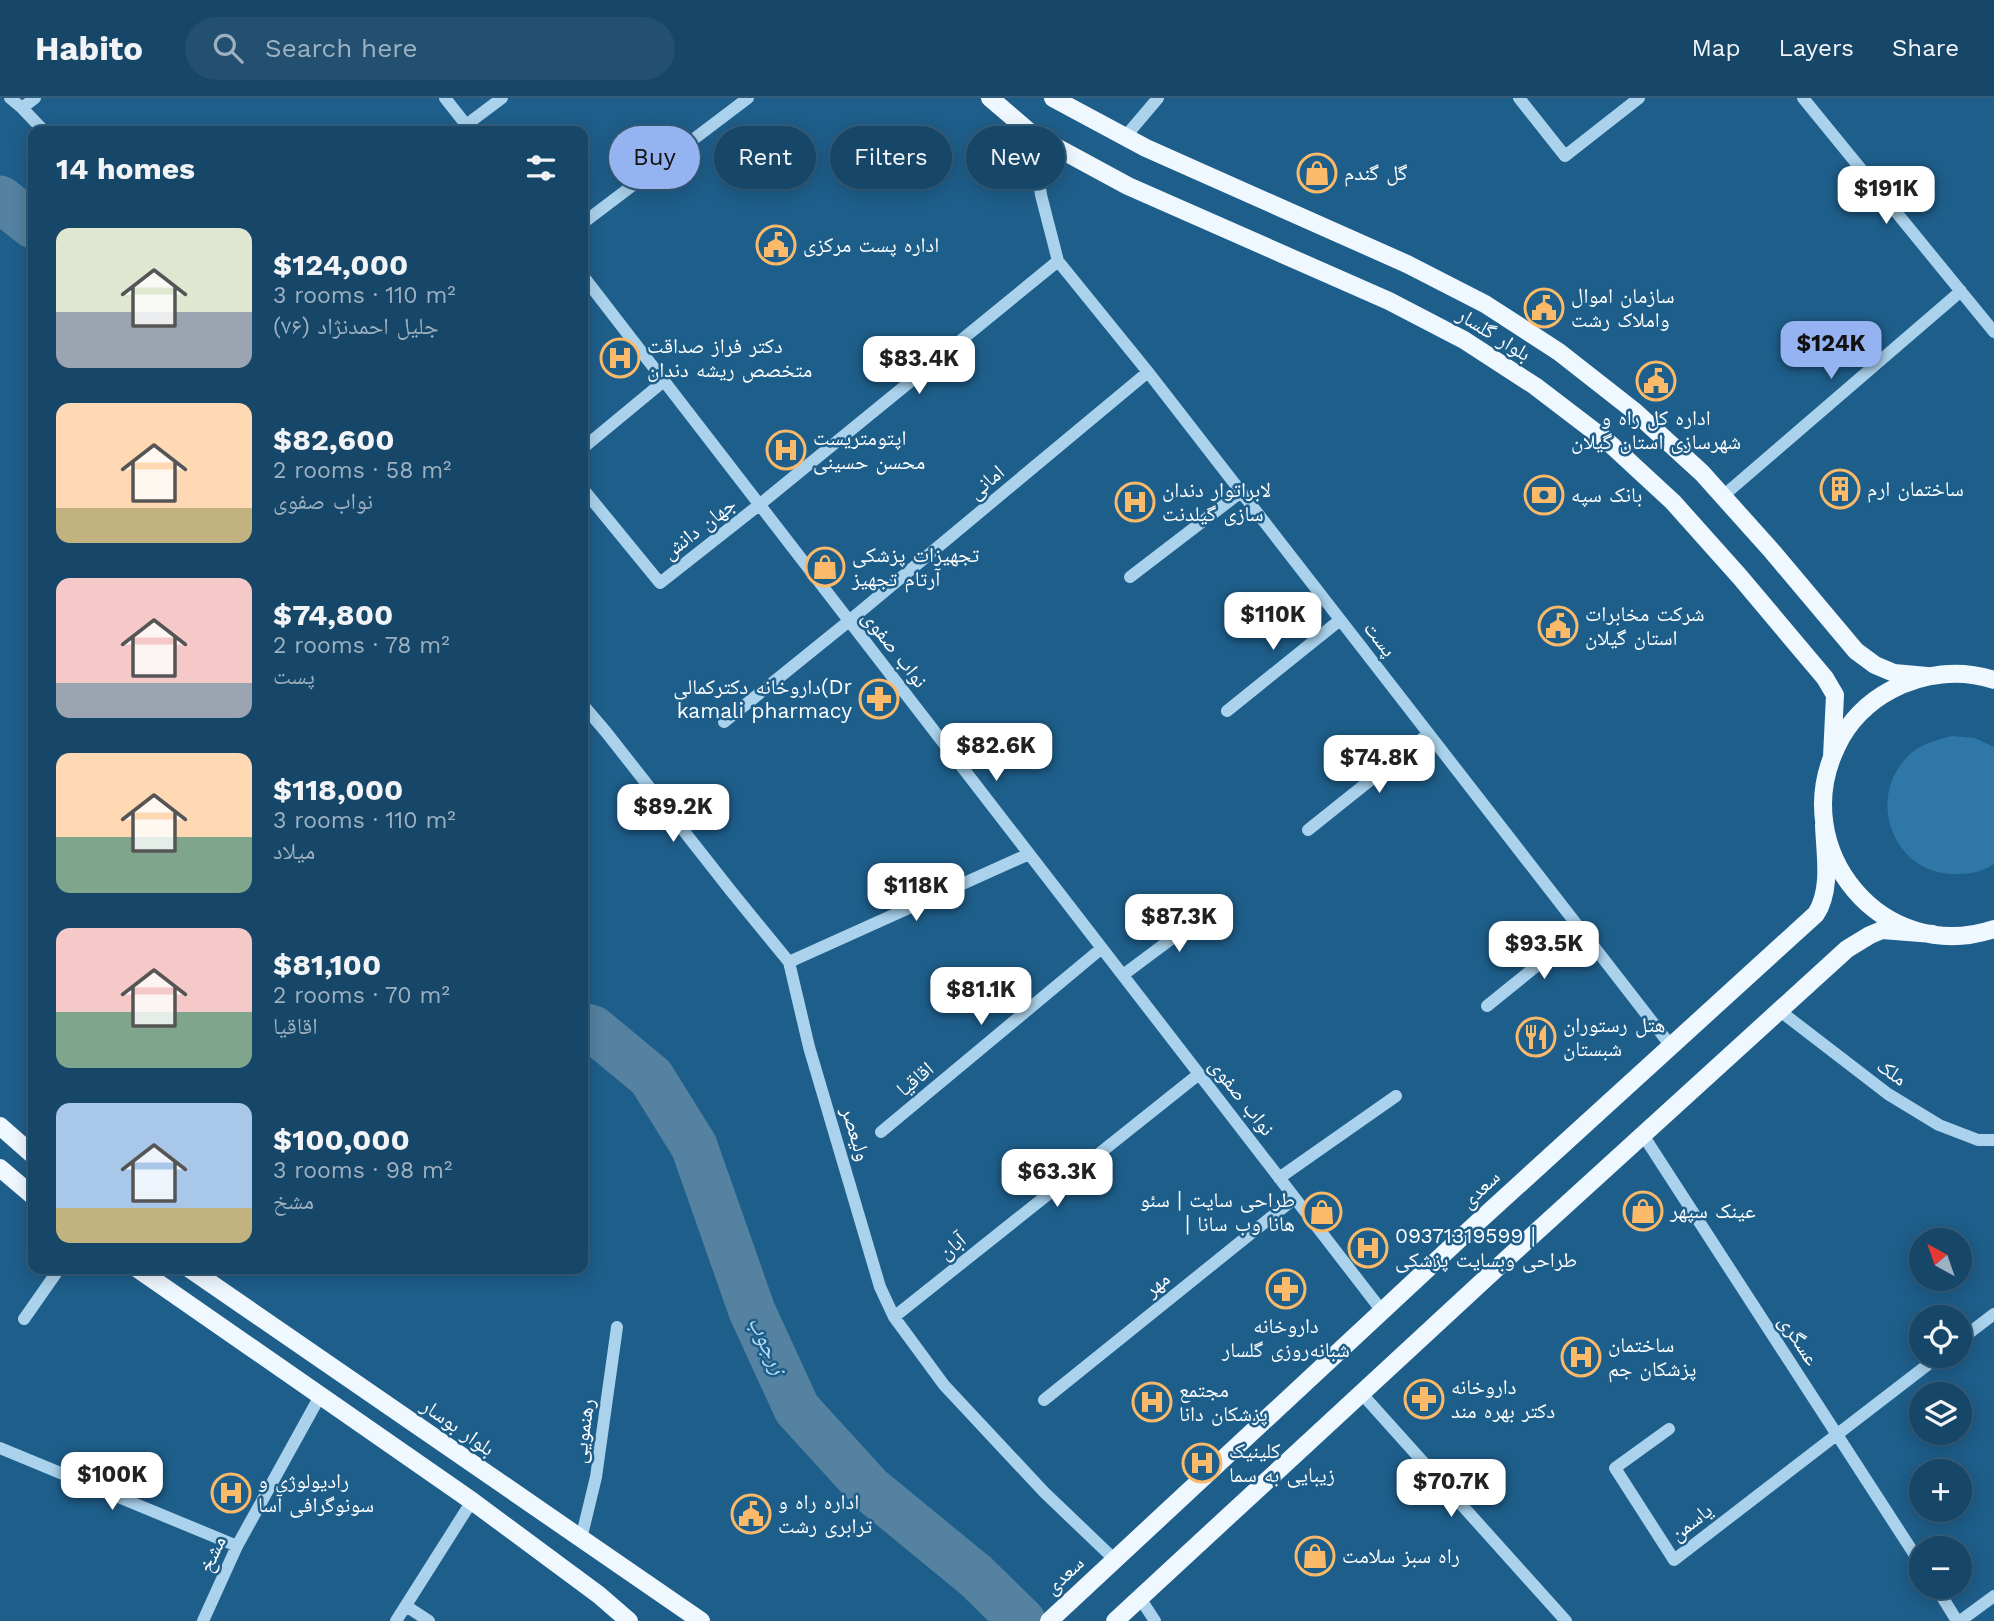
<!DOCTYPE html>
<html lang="en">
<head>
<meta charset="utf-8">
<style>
  body { margin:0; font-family:"Work Sans","Noto Naskh Arabic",sans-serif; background:#235071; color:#f1f3f6; height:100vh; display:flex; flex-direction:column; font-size:26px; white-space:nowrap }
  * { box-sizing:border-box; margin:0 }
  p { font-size:23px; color:#9eb1c0 }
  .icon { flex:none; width:38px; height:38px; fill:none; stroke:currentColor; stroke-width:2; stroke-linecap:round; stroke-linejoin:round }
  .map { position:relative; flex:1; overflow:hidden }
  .sheet { position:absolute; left:28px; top:28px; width:560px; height:1148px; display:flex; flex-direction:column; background:#164668; border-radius:14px; box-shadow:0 4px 18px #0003,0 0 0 2px #355e7c }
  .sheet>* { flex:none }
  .guide { position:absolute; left:609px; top:28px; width:665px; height:63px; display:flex; gap:14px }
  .needle { width:46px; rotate:320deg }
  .controls { position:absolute; left:1909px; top:1130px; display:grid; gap:14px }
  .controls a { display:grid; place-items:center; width:63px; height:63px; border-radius:50%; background:#164668; box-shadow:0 4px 18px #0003,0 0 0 2px #355e7c; font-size:35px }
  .price { position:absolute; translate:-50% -60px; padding:0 16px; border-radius:14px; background:#fff; color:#222; font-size:23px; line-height:46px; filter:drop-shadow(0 2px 4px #0008) }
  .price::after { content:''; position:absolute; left:50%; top:42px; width:21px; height:16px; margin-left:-10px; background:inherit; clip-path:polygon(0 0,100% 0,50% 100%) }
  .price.active { background:#95b2f1; color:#111 }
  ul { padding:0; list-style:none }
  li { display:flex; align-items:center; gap:21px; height:175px; padding:0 28px }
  li span { display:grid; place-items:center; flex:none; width:196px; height:140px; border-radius:14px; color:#555 }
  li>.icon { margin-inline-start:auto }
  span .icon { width:84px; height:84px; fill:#fffc; stroke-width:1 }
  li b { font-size:30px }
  h2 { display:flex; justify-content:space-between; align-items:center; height:84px; padding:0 28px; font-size:30px }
  .tag { padding:0 24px; border-radius:32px; background:#164668; box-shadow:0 4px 18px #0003,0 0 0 2px #355e7c; font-size:24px; line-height:63px }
  .tag.active { background:#95b2f1; color:#111 }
  header { display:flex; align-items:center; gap:42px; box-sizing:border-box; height:98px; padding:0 35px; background:#164668; border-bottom:2px solid #355e7c }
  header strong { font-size:33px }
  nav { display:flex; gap:38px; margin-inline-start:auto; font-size:24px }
  .search { width:490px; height:63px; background:#235071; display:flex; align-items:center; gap:18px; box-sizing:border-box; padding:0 24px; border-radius:38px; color:#9eb1c0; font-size:26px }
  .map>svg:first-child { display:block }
</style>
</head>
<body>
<header>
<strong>Habito</strong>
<div class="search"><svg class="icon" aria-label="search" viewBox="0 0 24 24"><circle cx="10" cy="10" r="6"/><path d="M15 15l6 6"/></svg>Search here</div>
<nav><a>Map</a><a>Layers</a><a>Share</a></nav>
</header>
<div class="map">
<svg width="1994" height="1523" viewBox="0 0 1994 1523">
  <rect width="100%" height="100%" fill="#1e5e8a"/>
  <path fill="#2f77a6" d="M1952 638 1975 640 1994 649V766C1984 773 1971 776 1959 776 1895 780 1864 702 1908 658 1920 646 1936 642 1952 638Z"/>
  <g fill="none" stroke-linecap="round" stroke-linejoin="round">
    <path stroke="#5482a0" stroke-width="47" d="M0 101 33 127
      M583 928 593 931 651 979 694 1048 752 1213 797 1311 870 1391 976 1478 1022 1523"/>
    <path stroke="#aad2ec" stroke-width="12" d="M10 0 22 10 44 33
      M445 0 471 33
      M1519 0 1565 58 1639 0
      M1803 0 1994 234
      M22 10 35 0
      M458 33 502 0
      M1032 36 1041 97 1058 163 1148 274 1671 948
      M1125 39 1158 0
      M583 125 748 0
      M583 178 1382 1213
      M583 350 664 283
      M583 391 660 485 759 407 1058 163
      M1723 398 1961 193
      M1130 479 1241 394
      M583 607 606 634 731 793 789 864 809 949 880 1189 894 1219 944 1287 1044 1394 1114 1461
      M1227 613 1340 522
      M724 624 849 523 1148 274
      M1308 732 1428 636
      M789 864 1029 756
      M1123 877 1214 809
      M1487 908 1581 832
      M1780 913 1888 996 1939 1027 1978 1042H1994
      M881 1034 1102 850
      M1643 1037 1922 1468
      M1279 1080 1396 998
      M894 1219 1199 976
      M24 1221 59 1171
      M1960 1242 1994 1216
      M1362 1296 1566 1523
      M1044 1302 1295 1100
      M1669 1331 1615 1370 1674 1462 1939 1258
      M0 1350 237 1448
      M581 1441 596 1379 617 1229
      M1936 1489 1957 1523
      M1140 1500 1155 1523
      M406 1508 429 1523
      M203 1523 237 1448 320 1298
      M396 1523 472 1403
      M1960 1523 1994 1498"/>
    <path stroke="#eff7ff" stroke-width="18" d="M990 0 1032 36 1128 88 1389 203 1464 242 1535 288 1607 343 1673 404 1740 479 1825 580 1835 597 1832 659
      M1053 0 1146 50 1407 166 1485 206 1559 254 1633 312 1702 375 1771 452 1856 553 1875 567 1894 575 1927 578
      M1994 582C1960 571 1923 575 1891 592 1868 604 1848 624 1837 648 1786 752 1883 868 1994 831
      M0 1028 33 1057
      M0 1070 33 1098
      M138 1171 472 1403 599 1497 629 1523
      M190 1171 701 1523
      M1049 1523 1479 1123 1816 816C1832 791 1825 756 1824 727
      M1115 1523 1511 1157 1847 851 1870 837 1882 832 1933 836"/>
  </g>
  <defs>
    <symbol id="shop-ring" viewBox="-11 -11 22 22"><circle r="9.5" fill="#1e5e8a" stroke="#faba69" stroke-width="1.5"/><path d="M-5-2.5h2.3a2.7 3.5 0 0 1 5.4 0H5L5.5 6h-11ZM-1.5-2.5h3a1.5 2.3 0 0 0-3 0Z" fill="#faba69"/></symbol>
    <symbol id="civic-ring" viewBox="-11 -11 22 22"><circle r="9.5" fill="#1e5e8a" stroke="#faba69" stroke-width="1.5"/><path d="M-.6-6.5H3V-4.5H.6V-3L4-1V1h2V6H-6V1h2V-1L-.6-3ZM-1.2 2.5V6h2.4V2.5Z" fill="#faba69"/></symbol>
    <symbol id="hospital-ring" viewBox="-11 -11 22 22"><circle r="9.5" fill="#1e5e8a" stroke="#faba69" stroke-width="1.5"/><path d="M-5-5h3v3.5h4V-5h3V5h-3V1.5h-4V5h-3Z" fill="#faba69"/></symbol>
    <symbol id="building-ring" viewBox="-11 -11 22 22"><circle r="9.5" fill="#1e5e8a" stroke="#faba69" stroke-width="1.5"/><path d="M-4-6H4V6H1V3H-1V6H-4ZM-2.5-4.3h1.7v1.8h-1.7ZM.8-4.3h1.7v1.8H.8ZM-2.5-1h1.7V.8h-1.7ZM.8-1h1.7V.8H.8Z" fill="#faba69"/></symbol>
    <symbol id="bank-ring" viewBox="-11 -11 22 22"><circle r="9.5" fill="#1e5e8a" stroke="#faba69" stroke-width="1.5"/><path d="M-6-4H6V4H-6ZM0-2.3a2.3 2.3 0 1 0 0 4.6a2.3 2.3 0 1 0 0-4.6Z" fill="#faba69"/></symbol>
    <symbol id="pharmacy-ring" viewBox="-11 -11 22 22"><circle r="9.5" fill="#1e5e8a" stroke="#faba69" stroke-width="1.5"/><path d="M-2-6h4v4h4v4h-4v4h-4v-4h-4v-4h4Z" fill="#faba69"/></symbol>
    <symbol id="restaurant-ring" viewBox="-11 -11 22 22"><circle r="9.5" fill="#1e5e8a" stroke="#faba69" stroke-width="1.5"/><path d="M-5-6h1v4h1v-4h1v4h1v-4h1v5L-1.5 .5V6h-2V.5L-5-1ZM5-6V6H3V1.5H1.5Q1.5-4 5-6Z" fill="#faba69"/></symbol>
  </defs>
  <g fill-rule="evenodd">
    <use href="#shop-ring" x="1295" y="53" width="44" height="44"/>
    <use href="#civic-ring" x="754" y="125" width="44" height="44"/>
    <use href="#civic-ring" x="1522" y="188" width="44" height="44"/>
    <use href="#hospital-ring" x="598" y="238" width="44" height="44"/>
    <use href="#civic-ring" x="1634" y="261" width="44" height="44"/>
    <use href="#hospital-ring" x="764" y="330" width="44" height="44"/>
    <use href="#building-ring" x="1818" y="369" width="44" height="44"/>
    <use href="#bank-ring" x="1522" y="375" width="44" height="44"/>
    <use href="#hospital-ring" x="1113" y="382" width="44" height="44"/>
    <use href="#shop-ring" x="803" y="447" width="44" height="44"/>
    <use href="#civic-ring" x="1536" y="506" width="44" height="44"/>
    <use href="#pharmacy-ring" x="857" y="579" width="44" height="44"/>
    <use href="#restaurant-ring" x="1514" y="917" width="44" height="44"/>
    <use href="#shop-ring" x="1621" y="1091" width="44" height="44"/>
    <use href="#shop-ring" x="1300" y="1092" width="44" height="44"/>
    <use href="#hospital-ring" x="1346" y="1128" width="44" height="44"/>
    <use href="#pharmacy-ring" x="1264" y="1169" width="44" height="44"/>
    <use href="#hospital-ring" x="1559" y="1237" width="44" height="44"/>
    <use href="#pharmacy-ring" x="1402" y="1279" width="44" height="44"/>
    <use href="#hospital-ring" x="1130" y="1282" width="44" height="44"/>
    <use href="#hospital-ring" x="1180" y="1343" width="44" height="44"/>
    <use href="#hospital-ring" x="209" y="1373" width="44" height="44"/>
    <use href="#civic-ring" x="729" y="1394" width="44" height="44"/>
    <use href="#shop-ring" x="1293" y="1436" width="44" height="44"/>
  </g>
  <g text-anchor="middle" stroke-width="5" stroke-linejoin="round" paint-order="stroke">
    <g font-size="21" fill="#fff" stroke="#1e5e8a" text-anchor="start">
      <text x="1344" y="82">گل گندم</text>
      <text x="803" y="154">اداره پست مرکزی</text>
      <text x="1571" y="205">سازمان اموال<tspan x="1571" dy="24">واملاک رشت</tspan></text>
      <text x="647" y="255">دکتر فراز صداقت<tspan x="647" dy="24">متخصص ریشه دندان</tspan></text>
      <text x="1656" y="327" text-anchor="middle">اداره کل راه و<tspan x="1656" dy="24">شهرسازی استان گیلان</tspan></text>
      <text x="813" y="347">اپتومتریست<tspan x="813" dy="24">محسن حسینی</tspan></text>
      <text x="1867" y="398">ساختمان ارم</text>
      <text x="1162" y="399">لابراتوار دندان<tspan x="1162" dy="24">سازی گیلدنت</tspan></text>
      <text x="1571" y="404">بانک سپه</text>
      <text x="852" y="464">تجهیزات پزشکی<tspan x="852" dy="24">آرتام تجهیز</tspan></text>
      <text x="1585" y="523">شرکت مخابرات<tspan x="1585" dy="24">استان گیلان</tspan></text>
      <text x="852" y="596" text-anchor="end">داروخانه دکترکمالی(Dr<tspan x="852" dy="24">kamali pharmacy</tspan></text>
      <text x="1563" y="934">هتل رستوران<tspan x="1563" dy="24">شبستان</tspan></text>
      <text x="1295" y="1109" text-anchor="end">طراحی سایت | سئو<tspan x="1295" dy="24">| هانا وب سانا</tspan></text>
      <text x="1670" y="1120">عینک سپهر</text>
      <text x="1395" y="1145">09371319599 |<tspan x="1395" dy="24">طراحی وبسایت پزشکی</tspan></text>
      <text x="1286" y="1235" text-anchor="middle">داروخانه<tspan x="1286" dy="24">شبانه‌روزی گلسار</tspan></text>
      <text x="1608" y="1254">ساختمان<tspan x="1608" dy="24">پزشکان جم</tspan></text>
      <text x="1451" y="1296">داروخانه<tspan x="1451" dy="24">دکتر بهره مند</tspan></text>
      <text x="1179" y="1299">مجتمع<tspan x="1179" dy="24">پزشکان دانا</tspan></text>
      <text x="1229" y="1360">کلینیک<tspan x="1229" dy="24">زیبایی به سما</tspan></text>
      <text x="258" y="1390">رادیولوژی و<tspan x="258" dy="24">سونوگرافی آسا</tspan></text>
      <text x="778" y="1411">اداره راه و<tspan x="778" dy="24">ترابری رشت</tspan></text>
      <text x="1342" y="1465">راه سبز سلامت</text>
    </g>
    <g font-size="21" fill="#fff" stroke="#1e5e8a">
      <text transform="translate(1494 236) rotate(32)" y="7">بلوار گلسار</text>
      <text transform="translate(986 384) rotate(-40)" y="7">امانی</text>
      <text transform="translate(699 430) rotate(-38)" y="7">جهان دانش</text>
      <text transform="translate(1380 541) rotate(52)" y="7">پست</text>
      <text transform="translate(895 551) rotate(52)" y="7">نواب صفوی</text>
      <text transform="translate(1892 974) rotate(35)" y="7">ملک</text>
      <text transform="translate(915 981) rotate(-40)" y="7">اقاقیا</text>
      <text transform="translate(1242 999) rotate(52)" y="7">نواب صفوی</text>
      <text transform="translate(856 1036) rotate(73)" y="7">ولیعصر</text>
      <text transform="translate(1480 1091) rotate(-43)" y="7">سعدی</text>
      <text transform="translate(952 1148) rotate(-39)" y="7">آبان</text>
      <text transform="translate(1157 1186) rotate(-39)" y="7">مهر</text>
      <text transform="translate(1799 1242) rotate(57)" y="7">عسگری</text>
      <text transform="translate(458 1329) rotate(35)" y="7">بلوار بوسار</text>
      <text transform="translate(583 1333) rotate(-82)" y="7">رهنمویی</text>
      <text transform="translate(1691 1424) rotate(-38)" y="7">یاسمن</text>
      <text transform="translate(212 1456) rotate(-65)" y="7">مشخ</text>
      <text transform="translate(1064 1477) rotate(-43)" y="7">سعدی</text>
    </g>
    <g font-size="23" font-style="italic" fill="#b6dbf3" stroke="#1e5e8a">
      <text transform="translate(768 1247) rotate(65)" y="8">زرجوب</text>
    </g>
  </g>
</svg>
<div class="controls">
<a><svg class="needle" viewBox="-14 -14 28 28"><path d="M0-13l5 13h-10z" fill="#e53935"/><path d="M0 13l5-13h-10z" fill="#9eb1c0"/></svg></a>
<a><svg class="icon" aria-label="locate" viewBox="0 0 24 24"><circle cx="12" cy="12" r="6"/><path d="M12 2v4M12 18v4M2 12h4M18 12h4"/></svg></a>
<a><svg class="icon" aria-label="layers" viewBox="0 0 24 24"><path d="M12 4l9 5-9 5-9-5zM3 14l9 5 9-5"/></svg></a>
<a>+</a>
<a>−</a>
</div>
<b class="price" style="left:1886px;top:128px">$191K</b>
<b class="price active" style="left:1831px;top:283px">$124K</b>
<b class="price" style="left:919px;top:298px">$83.4K</b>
<b class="price" style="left:1273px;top:554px">$110K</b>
<b class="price" style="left:996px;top:685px">$82.6K</b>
<b class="price" style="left:1379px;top:697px">$74.8K</b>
<b class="price" style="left:673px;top:746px">$89.2K</b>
<b class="price" style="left:916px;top:825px">$118K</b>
<b class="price" style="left:1179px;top:856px">$87.3K</b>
<b class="price" style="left:1544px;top:883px">$93.5K</b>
<b class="price" style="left:981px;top:929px">$81.1K</b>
<b class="price" style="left:1057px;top:1111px">$63.3K</b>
<b class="price" style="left:112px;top:1414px">$100K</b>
<b class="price" style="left:1451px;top:1421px">$70.7K</b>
<div class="guide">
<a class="tag active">Buy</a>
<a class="tag">Rent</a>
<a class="tag">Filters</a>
<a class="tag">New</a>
</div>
<section class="sheet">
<h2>14 homes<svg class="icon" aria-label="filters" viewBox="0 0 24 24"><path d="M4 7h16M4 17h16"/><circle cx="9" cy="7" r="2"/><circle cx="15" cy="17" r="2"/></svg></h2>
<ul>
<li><span style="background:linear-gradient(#dfe7d0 60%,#9aa5b1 0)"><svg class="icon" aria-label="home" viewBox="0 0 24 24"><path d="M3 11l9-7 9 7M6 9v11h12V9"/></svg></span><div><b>$124,000</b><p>3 rooms · 110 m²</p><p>جلیل احمدنژاد (۷۶)</p></div></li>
<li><span style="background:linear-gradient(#ffd9b3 75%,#c2b280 0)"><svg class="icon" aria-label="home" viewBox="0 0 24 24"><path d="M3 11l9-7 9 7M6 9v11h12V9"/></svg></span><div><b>$82,600</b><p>2 rooms · 58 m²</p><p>نواب صفوی</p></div></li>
<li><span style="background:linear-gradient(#f6c9c9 75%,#9aa5b1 0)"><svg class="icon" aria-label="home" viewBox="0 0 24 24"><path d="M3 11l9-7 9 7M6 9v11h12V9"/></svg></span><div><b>$74,800</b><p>2 rooms · 78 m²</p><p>پست</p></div></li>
<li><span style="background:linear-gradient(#ffd9b3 60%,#7fa58c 0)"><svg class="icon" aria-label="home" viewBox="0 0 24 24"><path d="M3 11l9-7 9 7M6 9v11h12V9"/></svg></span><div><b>$118,000</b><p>3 rooms · 110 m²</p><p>میلاد</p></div></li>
<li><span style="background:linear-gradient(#f6c9c9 60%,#7fa58c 0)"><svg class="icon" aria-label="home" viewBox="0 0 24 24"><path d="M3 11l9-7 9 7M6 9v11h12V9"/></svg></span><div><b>$81,100</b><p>2 rooms · 70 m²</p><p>اقاقیا</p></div></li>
<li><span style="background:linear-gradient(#a9c7e8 75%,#c2b280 0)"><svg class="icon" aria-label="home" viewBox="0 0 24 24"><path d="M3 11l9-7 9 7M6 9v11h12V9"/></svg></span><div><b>$100,000</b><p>3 rooms · 98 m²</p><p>مشخ</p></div></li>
</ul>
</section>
</div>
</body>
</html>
